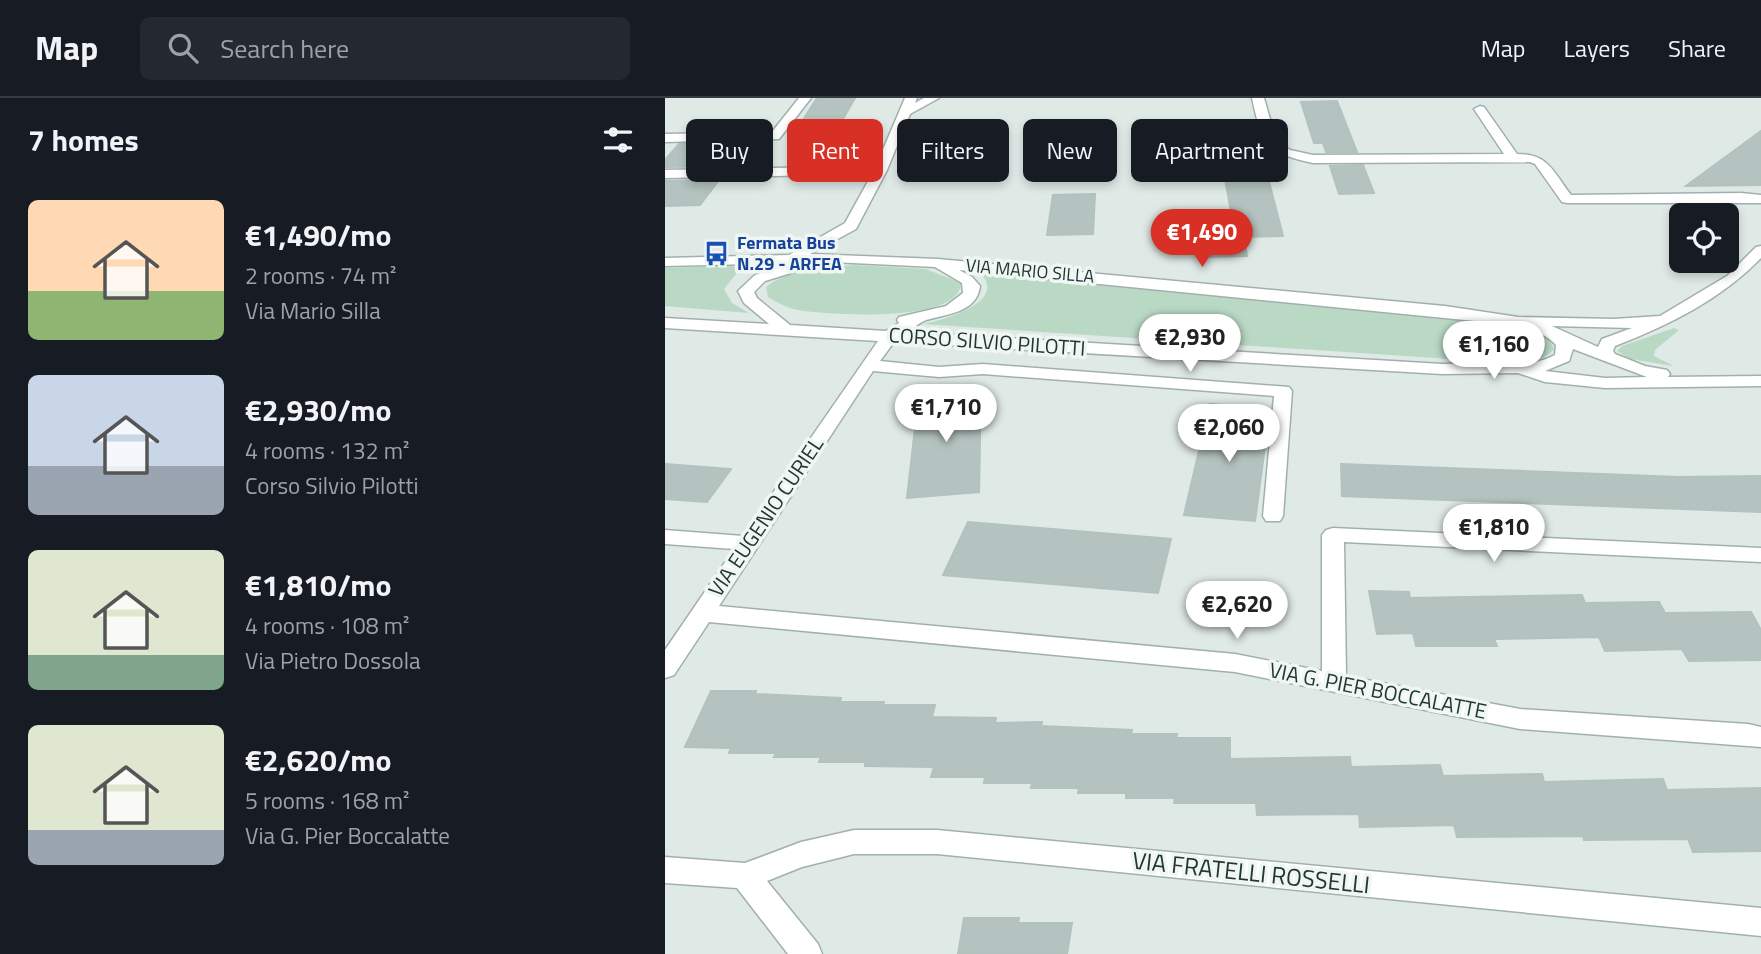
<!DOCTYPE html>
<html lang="en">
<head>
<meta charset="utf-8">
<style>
  body { margin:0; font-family:"Titillium Web",sans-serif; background:#242831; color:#f1f3f6; height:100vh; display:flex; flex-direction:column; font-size:26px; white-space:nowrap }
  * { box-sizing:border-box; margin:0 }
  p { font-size:23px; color:#9ea1a6 }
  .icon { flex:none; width:38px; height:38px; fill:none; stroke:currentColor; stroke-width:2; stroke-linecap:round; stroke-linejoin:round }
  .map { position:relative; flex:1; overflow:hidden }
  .side { display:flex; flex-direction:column; background:#171b24; width:665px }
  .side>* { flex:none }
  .banner { position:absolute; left:21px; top:21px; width:665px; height:63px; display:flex; gap:14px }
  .fabs { position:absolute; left:1004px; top:105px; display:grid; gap:14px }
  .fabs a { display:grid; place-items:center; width:70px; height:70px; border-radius:10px; background:#171b24; box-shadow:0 4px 10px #0003; font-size:35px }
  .price { position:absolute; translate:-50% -60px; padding:0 16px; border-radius:24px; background:#fff; color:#222; font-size:23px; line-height:46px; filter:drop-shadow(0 2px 4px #0008) }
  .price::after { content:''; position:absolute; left:50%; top:42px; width:21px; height:16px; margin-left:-10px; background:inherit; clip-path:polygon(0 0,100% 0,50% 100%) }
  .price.selected { background:#d93025; color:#fff }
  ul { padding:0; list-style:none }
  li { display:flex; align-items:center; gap:21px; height:175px; padding:0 28px }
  li span { display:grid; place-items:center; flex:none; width:196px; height:140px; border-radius:10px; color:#555 }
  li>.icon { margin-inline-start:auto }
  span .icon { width:84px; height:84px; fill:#fffc; stroke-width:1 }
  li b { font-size:30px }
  h2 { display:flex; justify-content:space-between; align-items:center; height:84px; padding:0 28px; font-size:30px }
  .tag { padding:0 24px; border-radius:10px; background:#171b24; box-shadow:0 4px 10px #0003; font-size:24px; line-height:63px }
  .tag.selected { background:#d93025; color:#fff }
  header { display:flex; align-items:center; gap:42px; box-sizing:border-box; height:98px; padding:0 35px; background:#171b24; border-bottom:2px solid #363941 }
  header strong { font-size:33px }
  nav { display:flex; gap:38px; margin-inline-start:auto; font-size:24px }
  .search { width:490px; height:63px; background:#242831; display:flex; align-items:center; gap:18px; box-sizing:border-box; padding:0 24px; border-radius:10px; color:#9ea1a6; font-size:26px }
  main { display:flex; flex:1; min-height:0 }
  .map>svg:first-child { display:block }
</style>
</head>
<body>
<header>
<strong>Map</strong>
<div class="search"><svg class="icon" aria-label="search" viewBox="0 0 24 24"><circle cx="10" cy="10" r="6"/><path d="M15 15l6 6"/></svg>Search here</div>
<nav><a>Map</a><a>Layers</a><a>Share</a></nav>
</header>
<main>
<section class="side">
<h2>7 homes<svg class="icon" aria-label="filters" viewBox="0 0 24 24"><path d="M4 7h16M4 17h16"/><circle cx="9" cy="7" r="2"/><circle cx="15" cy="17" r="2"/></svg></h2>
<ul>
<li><span style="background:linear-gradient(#ffd9b3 65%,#8fb573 0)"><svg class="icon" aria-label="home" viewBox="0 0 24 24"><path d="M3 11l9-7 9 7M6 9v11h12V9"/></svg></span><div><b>€1,490/mo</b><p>2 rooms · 74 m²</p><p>Via Mario Silla</p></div></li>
<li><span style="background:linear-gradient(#c9d6e8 65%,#9aa5b1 0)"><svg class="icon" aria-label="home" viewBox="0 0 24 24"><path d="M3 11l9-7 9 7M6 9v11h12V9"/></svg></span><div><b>€2,930/mo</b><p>4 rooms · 132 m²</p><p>Corso Silvio Pilotti</p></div></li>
<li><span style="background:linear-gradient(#dfe7d0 75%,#7fa58c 0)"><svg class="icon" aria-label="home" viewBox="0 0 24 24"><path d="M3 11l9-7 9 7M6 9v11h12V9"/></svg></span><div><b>€1,810/mo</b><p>4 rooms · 108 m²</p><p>Via Pietro Dossola</p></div></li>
<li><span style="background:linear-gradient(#dfe7d0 75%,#9aa5b1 0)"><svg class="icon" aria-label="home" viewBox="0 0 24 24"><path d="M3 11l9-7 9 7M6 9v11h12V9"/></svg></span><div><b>€2,620/mo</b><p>5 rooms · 168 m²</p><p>Via G. Pier Boccalatte</p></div></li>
</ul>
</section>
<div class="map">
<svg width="1096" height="856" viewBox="0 0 1096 856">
  <rect width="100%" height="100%" fill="#dfe9e6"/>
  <path fill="#b9d9c5" d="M189 167 261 171 296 185C295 226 163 217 133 212 122 210 113 205 103 199L101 189C124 170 161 170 189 167Z
    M68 168 75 171 59 191 67 205 84 215 0 208V170Z
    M312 172 814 222C793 240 793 248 816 263L258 226C281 222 348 202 312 172Z
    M846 229 867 231 884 240 889 251C874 269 845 261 828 250L825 239 829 234Z
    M1009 230 1014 232 990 252 989 258 1009 268 965 261 952 253 957 248Z"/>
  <path fill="#b4c3bf" stroke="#b2c2bd" stroke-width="2" d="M152 0H190L167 40 126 41Z
    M672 3 692 54H661L658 45H649L636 4Z
    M1096 33V87L1021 88Z
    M81 44 64 68 0 69V62L14 46Z
    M698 67 709 95 674 96 665 68Z
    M559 76H602L618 138 579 139 582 158 540 159 536 130 569 129Z
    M54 82 35 107 0 108V83Z
    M430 96 428 136 382 137 388 97Z
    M316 290 314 394 242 400 254 295Z
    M545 306 605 311 590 423 519 417Z
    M0 366 66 371 42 404 0 401Z
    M676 366 1014 379 1096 378V414L677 398Z
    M303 424 506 441 493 495 278 477Z
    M704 493 744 494 745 500 917 497 920 505 994 504 1000 515 1086 514 1096 532V562L1024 563 1017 551 940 553 934 539 829 541 832 548H751L748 535 712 536Z
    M46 593H91L90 596 176 600 175 604H219L218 607H270L267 619 331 620 330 625 377 624 376 628 467 632 466 636H512L511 640H565V661L685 659 686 669 775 667 778 678 877 676 879 684 998 681 1002 692 1096 690V753L1028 754 1023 741 919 742 918 738 792 739 789 727 695 729 694 716 592 717 591 705H509L510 700H461V695H413L414 690H366L367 685H319L320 679H266L269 669 200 668V664H154L156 659H109L111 655H64L66 650 20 649Z
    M299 820H354L353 825H407L402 856H293Z"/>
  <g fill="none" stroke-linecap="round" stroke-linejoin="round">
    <defs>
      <path id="minor" d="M134 0H146L114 41 0 44V36L107 34Z
        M240 0H252L250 5 259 0H274L245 16 222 72 191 131 145 156 273 161 780 208 853 219 949 221 995 218 1062 178 1091 149 1096 148V160C1055 202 1004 227 950 248L948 253 950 256 980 268 1002 272 1005 276 1003 279 1096 278V288L940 290 880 284 853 275 777 276 229 244 215 263 274 269 318 266 624 289 627 293 618 418 615 423H601L598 418 609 298 318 276 274 279 208 273 54 508 570 556 657 573V437L661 432 668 430 1096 450V464L679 444 681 578 855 611 1083 626 1096 629V649L855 631 570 574 44 524 9 577 0 580V552L69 451 0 446V432L78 438 213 243 0 230V220L104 226 79 205 73 193 90 177 127 165 0 168V160L124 157 180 125 207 76 0 80V72L211 68ZM167 164 270 169 297 185 298 195 281 208 234 219 232 222 234 225 221 233 125 227 92 200 89 194 100 183 139 171V165ZM294 172 820 224 810 228 801 243 809 257 818 265 777 266 242 234C248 230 254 225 261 222 281 216 312 215 315 188L307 179ZM887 228 967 230 937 241 933 249ZM838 229C858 229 877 232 891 247L890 257C866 270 832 268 817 243L822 234ZM908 251 982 279 940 280 880 273 904 263Z
        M587 0H599L611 42 625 52 648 57 839 56 809 11 815 8 819 9 852 56C884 56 888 74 906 97L1076 95 1096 97V105H902L897 104 870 66 865 64 648 65C601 55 597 46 587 0Z
        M189 732H272L1096 810V838L272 756H189L137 769 102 783 153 846 157 856H123L72 790 0 785V759L80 765 136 744Z"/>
    </defs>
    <use href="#minor" stroke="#a2b0ad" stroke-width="3"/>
    <use href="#minor" fill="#fff" fill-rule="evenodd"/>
  </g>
  <defs>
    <symbol id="bus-bare" viewBox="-9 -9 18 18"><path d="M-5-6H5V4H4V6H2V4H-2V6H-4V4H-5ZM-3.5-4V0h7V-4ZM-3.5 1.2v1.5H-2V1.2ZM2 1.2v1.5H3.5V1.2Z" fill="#1a4fb4" stroke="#eff6f3" stroke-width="2.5" paint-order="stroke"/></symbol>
  </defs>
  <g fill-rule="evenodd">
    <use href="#bus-bare" x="34" y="138" width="35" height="35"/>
  </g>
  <g text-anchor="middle" stroke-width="7" stroke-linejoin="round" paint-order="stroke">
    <g font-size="18" font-weight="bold" fill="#164399" stroke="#eff6f3" text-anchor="start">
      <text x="72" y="151">Fermata Bus<tspan x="72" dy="21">N.29 - ARFEA</tspan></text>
    </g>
    <g font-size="18" fill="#213734" stroke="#eff6f3">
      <text transform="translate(365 173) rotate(5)" y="6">VIA MARIO SILLA</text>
    </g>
    <g font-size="21" fill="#213734" stroke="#eff6f3">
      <text transform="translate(322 244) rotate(4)" y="7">CORSO SILVIO PILOTTI</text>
      <text transform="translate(101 419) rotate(-56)" y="7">VIA EUGENIO CURIEL</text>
      <text transform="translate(713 593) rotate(11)" y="7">VIA G. PIER BOCCALATTE</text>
    </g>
    <g font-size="24" fill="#213734" stroke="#eff6f3">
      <text transform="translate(586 775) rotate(6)" y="8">VIA FRATELLI ROSSELLI</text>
    </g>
  </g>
</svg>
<div class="fabs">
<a><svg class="icon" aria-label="locate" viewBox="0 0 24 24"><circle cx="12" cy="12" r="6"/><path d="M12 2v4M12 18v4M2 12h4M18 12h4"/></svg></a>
</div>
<b class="price selected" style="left:537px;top:171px">€1,490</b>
<b class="price" style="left:525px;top:276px">€2,930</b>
<b class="price" style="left:829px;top:283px">€1,160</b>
<b class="price" style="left:281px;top:346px">€1,710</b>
<b class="price" style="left:564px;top:366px">€2,060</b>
<b class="price" style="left:829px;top:466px">€1,810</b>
<b class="price" style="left:572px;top:543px">€2,620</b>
<div class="banner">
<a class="tag">Buy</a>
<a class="tag selected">Rent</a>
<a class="tag">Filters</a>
<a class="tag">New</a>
<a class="tag">Apartment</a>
</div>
</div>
</main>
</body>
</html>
